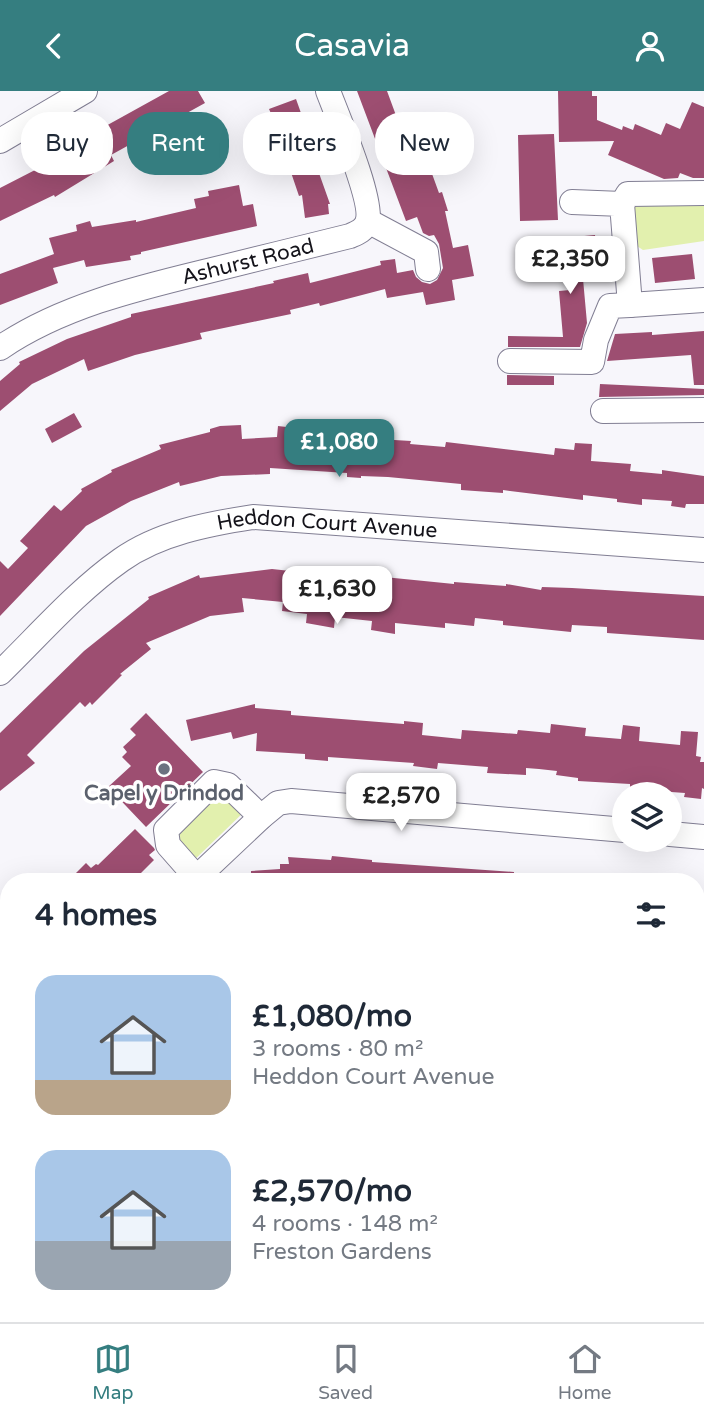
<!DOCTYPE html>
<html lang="en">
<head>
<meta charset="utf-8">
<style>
  body { margin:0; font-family:"Varela Round",sans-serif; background:#f6f6f7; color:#1f2937; height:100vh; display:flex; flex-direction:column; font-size:26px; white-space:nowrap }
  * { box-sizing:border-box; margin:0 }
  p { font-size:23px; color:#747a83 }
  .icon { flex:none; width:38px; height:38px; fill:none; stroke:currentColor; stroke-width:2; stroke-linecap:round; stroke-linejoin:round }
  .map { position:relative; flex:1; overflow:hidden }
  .side { position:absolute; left:0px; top:782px; width:705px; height:450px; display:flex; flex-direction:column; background:#fff; border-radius:28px 28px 0 0; box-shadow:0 7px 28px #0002 }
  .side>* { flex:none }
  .top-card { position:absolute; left:21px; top:21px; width:663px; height:63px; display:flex; gap:14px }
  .tools { position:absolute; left:612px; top:691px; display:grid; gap:14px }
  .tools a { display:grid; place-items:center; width:70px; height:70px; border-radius:50%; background:#fff; box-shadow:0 7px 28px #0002; font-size:35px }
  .price { position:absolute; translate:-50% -60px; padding:0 16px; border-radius:14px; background:#fff; color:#222; font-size:23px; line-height:46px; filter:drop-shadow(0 2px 4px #0008) }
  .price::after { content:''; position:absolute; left:50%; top:42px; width:21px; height:16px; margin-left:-10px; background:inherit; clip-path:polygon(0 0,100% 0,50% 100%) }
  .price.on { background:#357e80; color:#fff }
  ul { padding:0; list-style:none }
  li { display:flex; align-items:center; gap:21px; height:175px; padding:0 35px }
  li span { display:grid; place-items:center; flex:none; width:196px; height:140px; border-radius:21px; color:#555 }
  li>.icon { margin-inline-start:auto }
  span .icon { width:84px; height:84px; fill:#fffc; stroke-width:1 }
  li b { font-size:30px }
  h2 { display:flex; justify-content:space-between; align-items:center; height:84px; padding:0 35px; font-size:30px }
  .tag { padding:0 24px; border-radius:28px; background:#fff; box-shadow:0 7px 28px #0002; font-size:24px; line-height:63px }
  .tag.on { background:#357e80; color:#fff }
  header { display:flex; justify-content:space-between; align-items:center; height:91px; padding:0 35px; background:#357e80; color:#fff; font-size:32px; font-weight:600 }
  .tab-bar { display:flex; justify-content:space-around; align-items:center; height:98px; border-top:2px solid #e0e1e3; background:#fff; font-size:19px; color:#747a83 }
  .tab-bar a { display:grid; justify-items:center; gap:4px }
  .tab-bar .on { color:#357e80 }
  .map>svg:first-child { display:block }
</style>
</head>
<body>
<header><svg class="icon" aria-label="back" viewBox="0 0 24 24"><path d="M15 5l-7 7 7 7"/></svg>Casavia<svg class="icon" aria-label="person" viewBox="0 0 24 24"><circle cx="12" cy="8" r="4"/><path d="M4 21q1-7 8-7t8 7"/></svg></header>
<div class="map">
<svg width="704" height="1231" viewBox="0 0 704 1231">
  <rect width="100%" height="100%" fill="#f7f6fb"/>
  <path fill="#eae7ff" d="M696 879 704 880V1011H697Z"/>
  <path fill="#e2f0ae" d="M704 107V150L643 159 634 153 632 112Z
    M214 697 245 720 190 773 177 755 174 733Z"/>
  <path fill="#9d4e71" d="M169 0H198L205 12 111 64 114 70 55 106 54 104 0 130V97L37 78 75 52Z
    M357 0H387L418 84 431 80 439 102 442 101 448 120H445L453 157 468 154 474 185 452 189 455 209 426 214 423 201 387 207 385 198 320 215 319 212 290 219 291 223 200 242 202 248 135 264 88 280 84 268 32 293 0 320V290L20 273 19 271 67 248 131 226V223L274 192 273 190 308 182 310 192 381 174 380 170 395 168 397 182 413 179 416 186 422 191 430 193 437 189 443 177 439 153 434 144 429 145 423 142 417 126 406 130Z
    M558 0H592V5H597V29L622 39 623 35 633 39 635 33 661 44 666 32 680 38 692 11 704 16V87H693L680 82 678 87 664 88 608 64 614 50 559 51Z
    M296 8 307 39 304 40 330 113H328L329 123 305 127 302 104 299 105 280 49 273 51 266 29 273 27 269 18Z
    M554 43 558 129 520 130 518 44Z
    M239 94 243 115 253 113 257 135 141 161V163L130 165 131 169 86 176 84 169 53 177 58 192 0 214V183L54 163 49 147 77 140 76 134 90 130 92 136 136 129V131L196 117 194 108 209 105 208 100Z
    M595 144 600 186 583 188 587 232 580 256H508V245L563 246 559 200 570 199 563 147Z
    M692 163 695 188 655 192 652 167Z
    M704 240V294H694L691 264 607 270 615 243 652 241V244Z
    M507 284 554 285V294H507Z
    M600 293 704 298V304L599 306Z
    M74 322 82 336 52 352 45 338Z
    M241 334 242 348 277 346 278 335 295 337 294 343 411 350 410 353 445 356 446 351 554 364 555 357 574 359 575 352 592 353 591 370 631 373 630 380 662 383V379L704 385V413H686L685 417 671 415 672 410 642 408V414L617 411V408L583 404V409L503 399V402L461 399V393L388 386 361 385V387L347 386V382L270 377V383L221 385 180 395 179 391 131 410 86 435 0 525V470L8 478 28 457 20 450 54 414 61 420 82 400 81 398 112 381 111 379 161 358 159 354 210 341V338L220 335Z
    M272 478 336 485 337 483 364 486V484L454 493V491L506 495V493L541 499 542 496 572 497 704 505V549L607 542V536L572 534 571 541 503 534V530L475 527 474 535 445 532V537L395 532V543L371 539 372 530 335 526 334 537 306 532 307 523 282 520 283 511 242 507 244 521 210 525 146 552 151 558 120 583 122 584 92 614 90 611 85 616 80 611 27 664 35 672 0 700V642L84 560 149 508 148 506 199 484 200 487Z
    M255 613V617L291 620V624L404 633V630L423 632 422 644 461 648 462 639 517 643 518 639 550 642 551 633 586 637 585 645 621 648 623 634 640 636 639 650 680 654 681 640 698 641 696 665 701 666 700 671H704V698L702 697 701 708 684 706 685 702 630 698V693L578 690V687L556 684 557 680 539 678 526 677V684L487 682 488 676 438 672 437 678 413 675 414 672 328 666V670L305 668V663L256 660 257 642 233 648 231 641 191 650 186 629Z
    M146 622 203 681 146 736 108 696 131 675 122 666 127 661 123 656 136 644 130 638Z
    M135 738 154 757 155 759 149 764 154 769 132 791H67L86 772 91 777 96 773 98 774Z
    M332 765 372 769V771L514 781V791H251V780L280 778V773H289L288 766 331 769Z"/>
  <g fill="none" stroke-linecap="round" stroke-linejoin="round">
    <defs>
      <g id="minor">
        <path d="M0 50 85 0"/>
        <path d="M572 111 622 113 630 214 704 209"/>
        <path d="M622 113 628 103 704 102"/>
        <path d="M368 130 426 161 428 178"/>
        <path id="s1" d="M0 257C60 216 134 198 204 181 253 169 301 157 350 145 357 142 363 140 367 132 375 113 337 24 328 0"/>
        <path d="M510 270 592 271 596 249 610 215 630 214"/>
        <path d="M603 320 704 319"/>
        <path id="s2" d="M0 582C39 544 77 500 121 469 159 442 208 433 253 426L704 459"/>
        <path d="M670 743 704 746"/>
        <path d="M197 787 168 754 166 739 214 691 228 694 261 726"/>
        <path d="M192 791 261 726 278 712 291 710 625 739"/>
        <path d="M696 909 704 910"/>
        <path d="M0 979 9 971"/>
        <path d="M696 1031 704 1032"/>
        <path d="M607 1224 704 1223"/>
      </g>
      <path id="major" d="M0 1193 9 1196
        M94 1223 124 1231"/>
    </defs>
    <use href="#minor" stroke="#817e93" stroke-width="26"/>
    <use href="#major" stroke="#776235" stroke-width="33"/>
    <use href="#minor" stroke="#fff" stroke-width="24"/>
    <use href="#major" stroke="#cdba8e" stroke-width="32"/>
  </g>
  <circle fill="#6b7280" stroke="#fff" stroke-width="2.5" cx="164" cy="678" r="7"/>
  <g text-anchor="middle" stroke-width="7" stroke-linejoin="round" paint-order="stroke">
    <g font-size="21" fill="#14131a" stroke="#fff">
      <text dy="7" stroke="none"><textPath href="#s1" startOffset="264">Ashurst Road</textPath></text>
      <text dy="7" stroke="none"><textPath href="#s2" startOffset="380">Heddon Court Avenue</textPath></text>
    </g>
    <g font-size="21" font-weight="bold" fill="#5b616d" stroke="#fff">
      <text x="164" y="709">Capel y Drindod</text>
    </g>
  </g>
</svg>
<div class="tools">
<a><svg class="icon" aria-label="layers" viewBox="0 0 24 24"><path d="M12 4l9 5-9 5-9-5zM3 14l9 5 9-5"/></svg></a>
</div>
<b class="price" style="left:570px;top:205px">£2,350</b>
<b class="price on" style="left:339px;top:388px">£1,080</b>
<b class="price" style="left:337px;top:535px">£1,630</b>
<b class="price" style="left:401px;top:742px">£2,570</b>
<div class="top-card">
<a class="tag">Buy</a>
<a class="tag on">Rent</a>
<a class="tag">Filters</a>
<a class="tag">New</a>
</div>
<section class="side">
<h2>4 homes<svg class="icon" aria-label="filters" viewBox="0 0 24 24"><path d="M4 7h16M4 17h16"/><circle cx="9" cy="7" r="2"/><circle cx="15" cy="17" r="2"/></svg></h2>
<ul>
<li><span style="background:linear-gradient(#a9c7e8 75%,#b9a48a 0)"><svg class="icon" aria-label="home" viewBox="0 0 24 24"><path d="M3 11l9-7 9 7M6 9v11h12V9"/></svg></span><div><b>£1,080/mo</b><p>3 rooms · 80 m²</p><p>Heddon Court Avenue</p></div></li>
<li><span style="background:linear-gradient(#a9c7e8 65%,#9aa5b1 0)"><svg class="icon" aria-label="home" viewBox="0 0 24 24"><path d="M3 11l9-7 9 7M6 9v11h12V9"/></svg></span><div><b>£2,570/mo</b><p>4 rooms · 148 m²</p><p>Freston Gardens</p></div></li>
</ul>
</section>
</div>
<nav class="tab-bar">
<a class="on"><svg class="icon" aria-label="map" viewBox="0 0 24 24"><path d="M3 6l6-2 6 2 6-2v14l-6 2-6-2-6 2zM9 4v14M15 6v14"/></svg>Map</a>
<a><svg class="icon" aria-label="saved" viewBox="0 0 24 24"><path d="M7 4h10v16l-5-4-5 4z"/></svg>Saved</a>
<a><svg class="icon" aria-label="home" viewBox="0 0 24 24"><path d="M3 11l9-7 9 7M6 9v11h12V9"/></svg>Home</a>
</nav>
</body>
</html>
